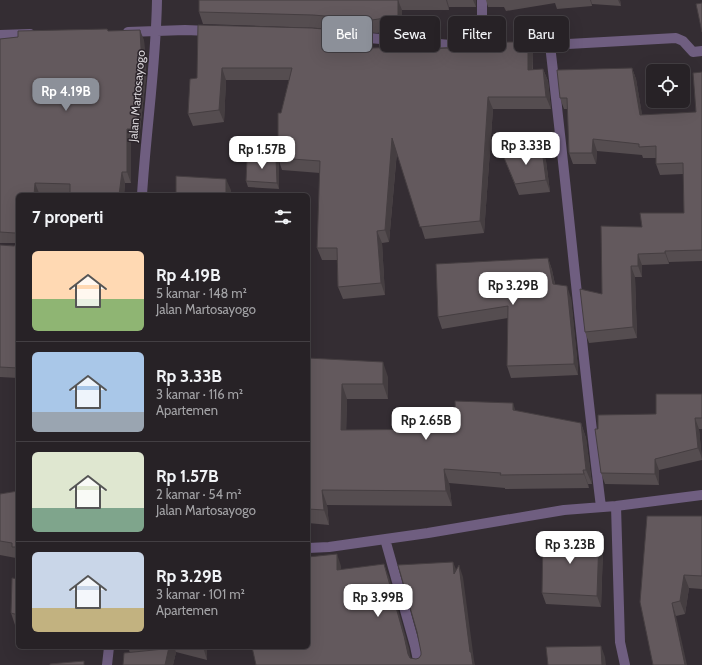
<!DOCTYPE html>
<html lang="id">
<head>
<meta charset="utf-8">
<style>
  body { margin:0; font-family:Cabin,sans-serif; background:#332f32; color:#f1f3f6; height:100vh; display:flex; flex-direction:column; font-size:15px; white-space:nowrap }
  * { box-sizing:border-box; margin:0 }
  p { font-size:13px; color:#a4a4a7 }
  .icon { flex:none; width:22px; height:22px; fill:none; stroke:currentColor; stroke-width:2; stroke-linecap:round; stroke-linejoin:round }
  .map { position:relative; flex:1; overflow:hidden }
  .drawer { position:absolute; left:16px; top:193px; width:294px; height:456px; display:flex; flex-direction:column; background:#272226; border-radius:6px; box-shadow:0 4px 16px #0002,0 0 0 1px #433f43 }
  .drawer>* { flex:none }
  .top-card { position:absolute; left:322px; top:16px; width:320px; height:36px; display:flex; gap:8px }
  .fabs { position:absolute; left:646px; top:64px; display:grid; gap:8px }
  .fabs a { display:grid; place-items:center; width:44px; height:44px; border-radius:6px; background:#272226; box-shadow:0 4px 16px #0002,0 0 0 1px #433f43; font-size:20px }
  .price { position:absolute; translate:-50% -34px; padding:0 9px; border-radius:8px; background:#fff; color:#222; font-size:13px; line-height:26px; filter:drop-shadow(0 1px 2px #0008) }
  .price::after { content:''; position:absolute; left:50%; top:24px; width:12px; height:9px; margin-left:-6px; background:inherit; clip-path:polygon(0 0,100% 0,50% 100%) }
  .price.selected { background:#8c9099; color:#fff }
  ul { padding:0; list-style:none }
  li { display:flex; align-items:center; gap:12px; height:100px; padding:0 16px }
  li+li { border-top:1px solid #433f43 }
  li span { display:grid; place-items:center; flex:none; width:112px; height:80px; border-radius:6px; color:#555 }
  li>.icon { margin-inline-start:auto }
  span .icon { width:48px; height:48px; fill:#fffc; stroke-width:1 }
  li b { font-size:17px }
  h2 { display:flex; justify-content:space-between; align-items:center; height:48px; padding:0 16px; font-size:17px }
  .pill { padding:0 14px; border-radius:6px; background:#272226; box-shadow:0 4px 16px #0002,0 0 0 1px #433f43; font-size:14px; line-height:36px }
  .pill.selected { background:#8c9099; color:#fff }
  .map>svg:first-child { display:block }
</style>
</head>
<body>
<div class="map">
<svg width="702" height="665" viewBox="0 0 702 665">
  <rect width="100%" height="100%" fill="#342d33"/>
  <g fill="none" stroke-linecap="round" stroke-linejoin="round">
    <path stroke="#6f5e80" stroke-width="10" d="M128 32 185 30 210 31
      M0 35 30 34
      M334 35 462 46
      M550 45C568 199 582 353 601 507
      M482 47V0
      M518 47 533 48 550 45 676 38 683 41 693 52 702 51
      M142 195C146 130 156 65 157 0
      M616 506 620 642 625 665
      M385 539 415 646 419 665
      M308 548 329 547 428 533 564 510 616 506 702 495
      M107 665 109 647"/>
  </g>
  <path fill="#554d50" d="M199 0H476V7H449V10H402V28L377 33 317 28 203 24 199 12Z
    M486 0H620L621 6 592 4V6L557 9 555 3 506 11 504 7H488Z
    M198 25 349 43 350 49 398 47 399 50 528 42 533 54V70L543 69 548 81 551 109H493L484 233 425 239 397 152 389 242 382 243 385 295 343 299 338 287 337 260H322L317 248 320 173 282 170 278 158 281 113 289 80H226L224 122 193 126 188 114 197 78Z
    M107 29 108 31 144 40 146 77 139 139H131V183H125L124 195H70L39 193 18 195V243H0V39Z
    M632 68 636 79 642 115 696 112 702 72V261L669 262V264L642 265V277H635L637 338 589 343 585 332 602 294 642 227 684 213 683 174 660 175 656 164V158H643L642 155 597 151 596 164H573L569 153 568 109H564L560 98Z
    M542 149 546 161 550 192 519 195 502 153Z
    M276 157 279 163V189L248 187 246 181Z
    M18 244V378L0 377V245L14 246Z
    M548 258 552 270 555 284 571 298 578 368V375L511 378 507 366 508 318 442 329 438 317Z
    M308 358 388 377V399H347L346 430 456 429 515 411 581 423 586 438 592 484H588L589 488 505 489V488L449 483 452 506 327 505 329 525 308 523Z
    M702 394V429H699L702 460 659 470V485L605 484 601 473 598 429 656 414Z
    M18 491V562L16 558 0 555V494Z
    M702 516V589L689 588 685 614 676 616 640 602Z
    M603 549 601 607 546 604 542 593Z
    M18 579V625H15L11 613Z
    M128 647H207V660L176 652 173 665H123L130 653Z"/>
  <path fill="#453e41" d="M398 0 402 10V28L398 16Z
    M446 0H447L449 7V10Z
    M473 0H476V7Z
    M590 0H591L592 4V6Z
    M618 0H620L621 6Z
    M140 30 144 40 146 77 139 139 136 129Z
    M345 31 349 43 351 61 347 49Z
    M528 42 533 54 532 82 528 70Z
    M222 68 226 80 224 122 219 110Z
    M632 68 636 79 644 126 640 115Z
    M543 69 548 81 551 109 546 97Z
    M488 97 493 109 484 233 480 221Z
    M127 129 131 139V183L127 172Z
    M392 138 397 150 389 242 385 230Z
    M593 139 597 151 596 164 592 153Z
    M542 149 546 161 550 192 546 180Z
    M276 157 279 163V189L277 183Z
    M122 172 125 183 124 195H119Z
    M226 179 231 190V195H226Z
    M35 183 39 193V195H34Z
    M377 231 382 243 385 295 381 283Z
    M665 251 669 262V264L665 253Z
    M638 254 642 265V277L638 266Z
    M548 258 552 270 557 295 553 284Z
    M631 266 635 277 637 338 633 327Z
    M567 286 571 298 578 368V375L574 364Z
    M383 362 388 377V399L383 384Z
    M342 384 347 399 346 445 341 430Z
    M513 403 518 418 513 410Z
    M695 418 699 429 702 458 698 448Z
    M581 423 586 438 592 484 586 470Z
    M655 459 659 470V485L655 474Z
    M444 469 449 483 452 506 446 491Z
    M583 470 588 484 589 488 584 474Z
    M322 490 327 505 329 525 324 510Z
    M599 538 603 549 601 607 597 596Z
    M337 554 341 566 342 582 337 570Z
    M453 562 458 574H454Z
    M384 564 389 577 409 648 412 665 408 654Z
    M459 565 463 577 474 660 475 665H473L470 652Z
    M684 575 689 588 685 614 680 601Z
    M672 603 676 616 687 665H685Z
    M601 646 605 657 606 665H602Z
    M169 647H174L176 652 173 665H165Z
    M203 647H207V660Z"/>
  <path fill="#63595d" stroke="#453e41" d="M199 0H398V16L372 20 313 15 199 12Z
    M702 3V32L696 4Z
    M198 25 312 28 345 31 347 49 398 47V50L449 48 448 45 509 42H528V70L543 69 546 97H488L480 221 420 227 392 138 385 230 377 231 381 283 338 287 337 248H317L320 161 278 158V113H281L292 68H222L219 110 188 114 190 79 197 78Z
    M107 29 108 31 140 30 142 66 136 129H127V172H122L119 195H70V184L35 183 34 195H18V234L15 233 0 232V39L18 37V31Z
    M632 68 640 115 696 112 693 73 702 72V250L665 251V253L638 254V266H631L633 327 585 332 580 289 602 294 601 226 642 227 640 213H684L683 163 656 164V146L639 147V144L593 139 592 153H569L567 98H560L557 70Z
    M542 149 546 180 515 184 502 153Z
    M276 157 277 183 246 181 247 159Z
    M176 176 226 179V195H176Z
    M18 244V368L0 367V245L14 246Z
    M548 258 553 284 567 286 574 357V364L507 366 508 306 438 317 436 264Z
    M308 358 383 362V384H342L341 430 456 429 455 401 513 403V410L581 423 586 470H583L584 474 500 475 501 473 444 469 446 491 322 490 324 510 308 509Z
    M656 394H702V418H695L698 448 655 459V474L601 473 595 429H598V415L656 414Z
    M18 491V547H12V543L0 541V494Z
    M647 516H702V576L684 575 680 601 672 603 685 665H653L640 602Z
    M543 535 599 538 597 596 542 593Z
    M337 554V570L384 564 404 636 408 654 410 658 416 659 419 658 421 655V652L417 632 398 565 453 562 454 574 459 565 470 652H471L473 665H256L252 647H308V557Z
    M12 578 18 579V615L11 613Z
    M601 646 602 665H548L546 647Z
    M155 647H169L165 665H123L124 653 164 649Z
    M84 661V665H50V664Z"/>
  <g text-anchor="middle" stroke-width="3" stroke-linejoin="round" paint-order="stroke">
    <g font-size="12" fill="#d8d4d8" stroke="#2a2329">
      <text transform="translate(137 96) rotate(-85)" y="4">Jalan Martosayogo</text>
    </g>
  </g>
</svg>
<div class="fabs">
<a><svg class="icon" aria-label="locate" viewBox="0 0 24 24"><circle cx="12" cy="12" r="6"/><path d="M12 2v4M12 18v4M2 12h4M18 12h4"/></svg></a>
</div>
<b class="price selected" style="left:66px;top:112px">Rp 4.19B</b>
<b class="price" style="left:526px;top:166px">Rp 3.33B</b>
<b class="price" style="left:262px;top:170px">Rp 1.57B</b>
<b class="price" style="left:513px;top:306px">Rp 3.29B</b>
<b class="price" style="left:426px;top:441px">Rp 2.65B</b>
<b class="price" style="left:570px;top:565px">Rp 3.23B</b>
<b class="price" style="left:378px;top:618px">Rp 3.99B</b>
<div class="top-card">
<a class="pill selected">Beli</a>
<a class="pill">Sewa</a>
<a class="pill">Filter</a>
<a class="pill">Baru</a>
</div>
<section class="drawer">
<h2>7 properti<svg class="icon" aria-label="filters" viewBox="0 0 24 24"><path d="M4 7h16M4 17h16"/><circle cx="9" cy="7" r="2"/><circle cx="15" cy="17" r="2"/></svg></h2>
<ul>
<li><span style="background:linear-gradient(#ffd9b3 60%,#8fb573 0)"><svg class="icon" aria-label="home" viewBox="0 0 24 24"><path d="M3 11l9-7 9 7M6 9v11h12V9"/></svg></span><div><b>Rp 4.19B</b><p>5 kamar · 148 m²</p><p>Jalan Martosayogo</p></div></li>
<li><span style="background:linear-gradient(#a9c7e8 75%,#9aa5b1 0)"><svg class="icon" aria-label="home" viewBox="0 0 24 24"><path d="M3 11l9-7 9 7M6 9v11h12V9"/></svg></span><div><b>Rp 3.33B</b><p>3 kamar · 116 m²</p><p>Apartemen</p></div></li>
<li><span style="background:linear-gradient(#dfe7d0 70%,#7fa58c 0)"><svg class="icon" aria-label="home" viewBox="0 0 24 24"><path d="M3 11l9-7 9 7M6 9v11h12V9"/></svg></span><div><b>Rp 1.57B</b><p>2 kamar · 54 m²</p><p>Jalan Martosayogo</p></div></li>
<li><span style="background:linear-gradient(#c9d6e8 70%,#c2b280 0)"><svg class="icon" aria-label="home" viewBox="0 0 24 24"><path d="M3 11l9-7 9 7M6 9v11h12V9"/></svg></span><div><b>Rp 3.29B</b><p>3 kamar · 101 m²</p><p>Apartemen</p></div></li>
</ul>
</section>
</div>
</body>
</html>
